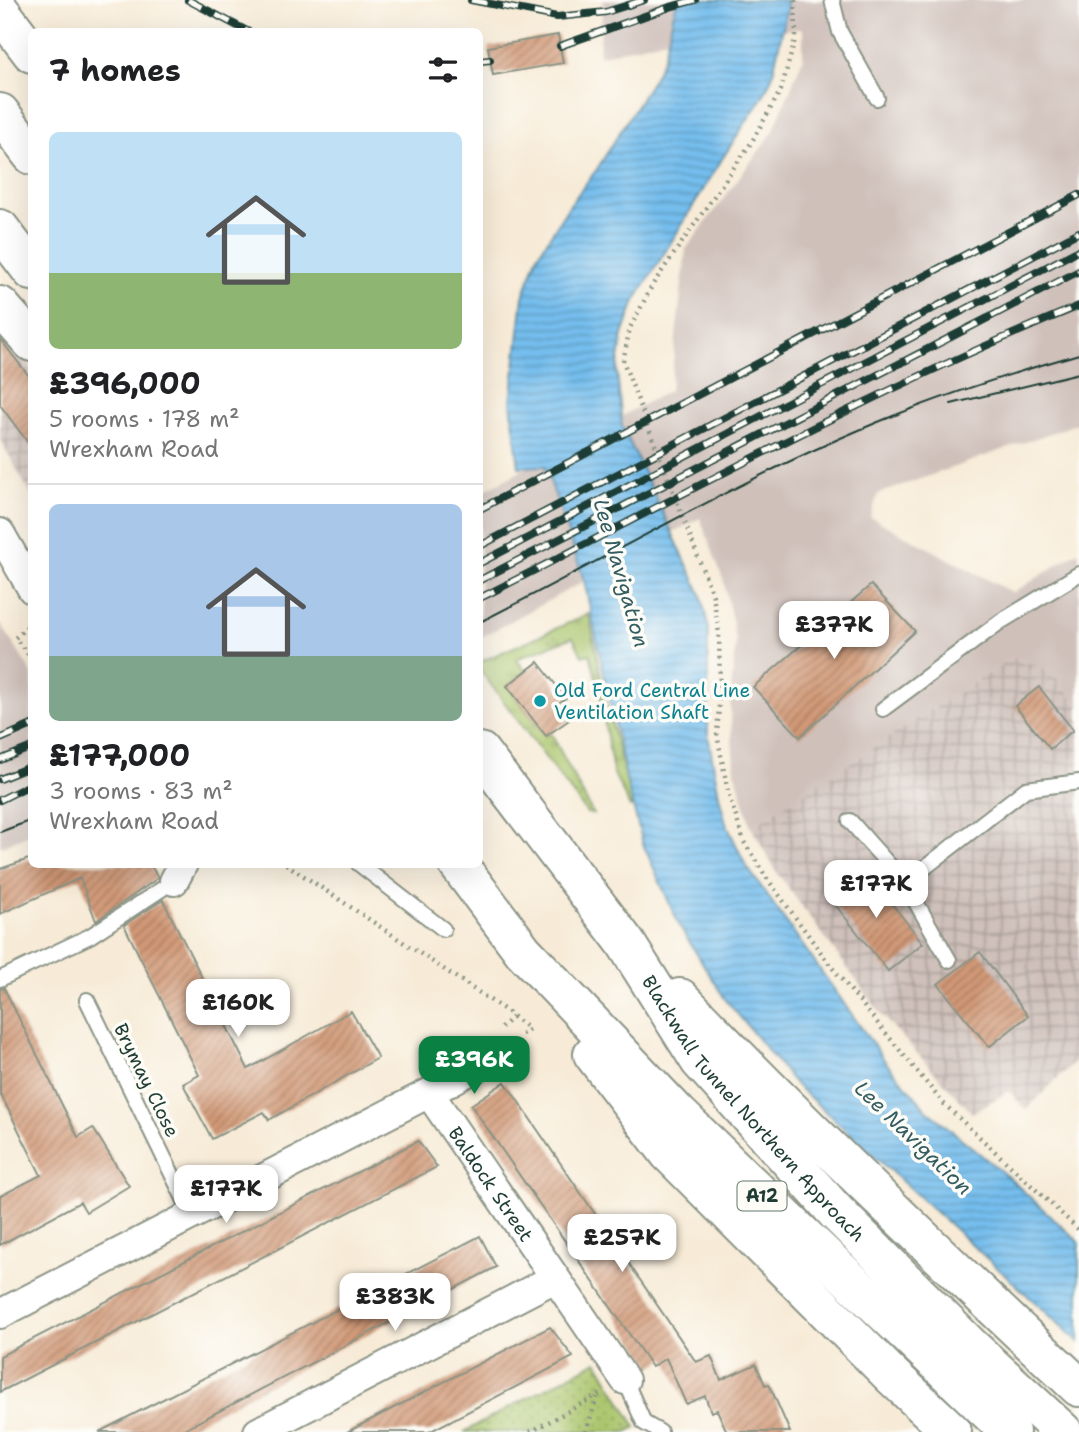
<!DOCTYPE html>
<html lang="en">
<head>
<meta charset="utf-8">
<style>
  body { margin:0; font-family:"Shantell Sans",sans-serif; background:#f2f2f2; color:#202124; height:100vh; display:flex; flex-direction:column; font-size:26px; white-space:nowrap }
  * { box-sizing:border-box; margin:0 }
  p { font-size:23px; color:#757577 }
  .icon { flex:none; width:38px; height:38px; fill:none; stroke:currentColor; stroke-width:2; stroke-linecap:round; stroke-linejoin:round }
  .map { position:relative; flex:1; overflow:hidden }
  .details { position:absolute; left:28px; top:28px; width:455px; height:840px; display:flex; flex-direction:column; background:#fff; border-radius:10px; box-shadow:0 7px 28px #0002 }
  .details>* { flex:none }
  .price { position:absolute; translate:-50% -60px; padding:0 16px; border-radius:14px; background:#fff; color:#222; font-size:23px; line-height:46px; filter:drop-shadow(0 2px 4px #0008) }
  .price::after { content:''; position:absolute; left:50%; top:42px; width:21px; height:16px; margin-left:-10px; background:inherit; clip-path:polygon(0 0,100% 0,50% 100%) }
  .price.selected { background:#0b8043; color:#fff }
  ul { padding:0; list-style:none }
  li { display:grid; align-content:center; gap:14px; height:371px; padding:0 21px }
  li+li { border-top:2px solid #e0e0e0 }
  li span { display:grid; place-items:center; height:217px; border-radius:10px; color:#555 }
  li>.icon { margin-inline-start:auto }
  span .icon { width:126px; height:126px; fill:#fffc; stroke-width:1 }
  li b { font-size:30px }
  h2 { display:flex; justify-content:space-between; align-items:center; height:84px; padding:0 21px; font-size:30px }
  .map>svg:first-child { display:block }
</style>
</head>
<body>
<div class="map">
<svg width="1079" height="1432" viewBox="0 0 1079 1432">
  <defs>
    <pattern id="industrial-grid" width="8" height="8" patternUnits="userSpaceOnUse" patternTransform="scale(1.75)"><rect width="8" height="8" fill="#cfc0ba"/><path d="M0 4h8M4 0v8" fill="none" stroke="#a79d98"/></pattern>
    <pattern id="grass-tufts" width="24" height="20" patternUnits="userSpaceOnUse" patternTransform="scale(1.75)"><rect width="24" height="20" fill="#a9c46a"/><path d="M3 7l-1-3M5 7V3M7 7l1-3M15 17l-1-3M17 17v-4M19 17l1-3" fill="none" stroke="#89a058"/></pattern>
    <pattern id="park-dots" width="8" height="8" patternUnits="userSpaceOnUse" patternTransform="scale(1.75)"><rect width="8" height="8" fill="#a9c46a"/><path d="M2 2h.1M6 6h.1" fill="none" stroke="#89a058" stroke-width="1.8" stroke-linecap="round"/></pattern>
    <pattern id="water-rules" width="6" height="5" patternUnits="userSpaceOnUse" patternTransform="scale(1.75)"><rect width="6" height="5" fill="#75bded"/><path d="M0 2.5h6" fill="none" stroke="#5f9bc1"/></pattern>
    <pattern id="building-hatch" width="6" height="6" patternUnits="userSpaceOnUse" patternTransform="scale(1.75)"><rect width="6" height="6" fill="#d19876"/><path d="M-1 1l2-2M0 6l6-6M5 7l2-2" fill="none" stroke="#a97d62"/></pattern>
  </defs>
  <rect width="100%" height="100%" fill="#fdfcf7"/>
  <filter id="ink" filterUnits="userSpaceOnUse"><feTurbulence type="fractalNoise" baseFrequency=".0143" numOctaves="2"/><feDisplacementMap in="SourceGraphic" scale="14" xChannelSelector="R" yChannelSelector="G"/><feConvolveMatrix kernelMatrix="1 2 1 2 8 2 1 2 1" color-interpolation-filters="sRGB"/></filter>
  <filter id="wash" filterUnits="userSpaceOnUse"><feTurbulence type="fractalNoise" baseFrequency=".00686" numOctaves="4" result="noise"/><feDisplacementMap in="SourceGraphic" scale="28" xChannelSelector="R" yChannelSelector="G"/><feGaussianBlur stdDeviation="1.57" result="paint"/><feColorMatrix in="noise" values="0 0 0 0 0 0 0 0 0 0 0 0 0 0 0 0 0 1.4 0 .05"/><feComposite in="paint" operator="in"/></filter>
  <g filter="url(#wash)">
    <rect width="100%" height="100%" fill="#f7ebd7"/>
    <path fill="url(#industrial-grid)" d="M0 327 31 366V495L0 439Z
      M1013 657 1050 670 1079 706V1057L1026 1110 1009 1091 972 1113 881 1014 776 871 751 827Z"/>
    <path fill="#cfc0ba" d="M603 0H1079V423L878 494 870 517 1013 593 1079 551V706L1050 670 1013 657 751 827 734 767 730 704 736 640 724 582 700 518 480 638V493L670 390 686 249 773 132 803 58V29L690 33 599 56Z
      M0 622 32 674 31 833 0 847Z"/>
    <path fill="url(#grass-tufts)" stroke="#64804f" stroke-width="2" d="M589 614 606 704 633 805 630 807 613 772 602 708 576 715V712L602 702 590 654 582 656 573 637 516 659 526 671 507 686 546 736 551 733 593 814 587 813 480 670V662Z"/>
    <path fill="url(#park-dots)" stroke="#64804f" stroke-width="2" d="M597 1361 636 1427 626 1432H464Z"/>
    <path fill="url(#water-rules)" stroke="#4a7d90" stroke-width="2" d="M677 0H787V9L772 77 763 96 722 159 635 301 623 335 617 371 622 426 701 594 708 625V735L719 795 726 823 745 864 887 1064 927 1110 1009 1178 1079 1242V1342L796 1085 725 999 680 927 643 844 629 792 584 580 545 466 519 467 511 402 523 297 537 257 569 206 597 169 653 79 663 59Z"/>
    <g id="blocks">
      <path fill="url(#building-hatch)" d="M558 35 563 63 493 75 488 47Z
        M0 339 32 380V448L0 405Z
        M871 585 915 631 800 737 753 687Z
        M538 662 566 698 557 704 569 720 546 736 507 686Z
        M1039 687 1073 730 1050 749 1015 706Z
        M32 858V864H150L158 878 96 921 80 878 0 914V869Z
        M864 869 923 943 888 971 829 897Z
        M163 900 248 1069 351 1011 378 1058 269 1120 264 1112 212 1139 183 1084 199 1075 124 925Z
        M980 952 1028 1016 989 1047 938 984Z
        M4 988 78 1137 93 1128 129 1186 86 1212 80 1202 0 1245V1196L41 1175 0 1093V989Z
        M505 1082 696 1362 711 1356 721 1380 756 1364 765 1385 769 1384 790 1432H727L717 1410 711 1412 705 1396 686 1404 666 1358 652 1367 471 1105Z
        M418 1141 437 1167 0 1392V1356Z
        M480 1236 496 1267 179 1432H99Z
        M550 1327 573 1357 429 1432H347Z"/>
    </g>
  </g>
  <g filter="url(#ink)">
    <use href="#blocks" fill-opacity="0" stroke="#8b9486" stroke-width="2"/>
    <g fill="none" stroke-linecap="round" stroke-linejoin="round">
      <defs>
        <path id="service" d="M832 0 840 32 877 98
          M883 709 1000 622 1079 574
          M850 821 905 883 1026 789 1079 782
          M359 864 443 929
          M905 883 949 960
          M0 979 90 936 174 881
          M87 1000 192 1215
          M625 1380 644 1423 660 1432"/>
        <g id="minor">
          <path d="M0 533 32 589"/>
          <path d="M174 881 183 864"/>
          <path id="s1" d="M429 1093 625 1380"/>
          <path d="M0 1314 429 1093 498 1055"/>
          <path d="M258 1432 555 1278"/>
        </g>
        <g id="trunk">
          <path d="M0 11 32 53"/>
          <path d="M0 113 32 155"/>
          <path d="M0 229 32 271"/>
          <path d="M0 306 32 342"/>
          <path id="s2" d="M480 752 625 942 700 1061 836 1212 971 1347 1063 1432"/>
          <path d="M458 864 523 951 678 1114 809 1241 1010 1432"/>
          <path d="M680 998C809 1132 943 1260 1079 1387"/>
          <path d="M593 1054 669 1153 891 1375 952 1432"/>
        </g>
      </defs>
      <use href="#service" stroke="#8b9486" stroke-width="18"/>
      <use href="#minor" stroke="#8b9486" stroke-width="32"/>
      <use href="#trunk" stroke="#8b9486" stroke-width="42"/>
      <path stroke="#8b9486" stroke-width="4.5" stroke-dasharray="2 5" stroke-linecap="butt" d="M795 0 796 36 781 90 751 143 653 284 630 328 623 361 713 596 719 633 720 692 717 734 728 792 744 842 766 877 830 965 943 1103 1079 1230
        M32 622 15 638 32 659
        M286 864 505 1010 529 1029 518 1037
        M501 1028 513 1016
        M530 1432 600 1394
        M586 1432 597 1397"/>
      <use href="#service" stroke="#fff" stroke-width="14"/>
      <use href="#minor" stroke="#fff" stroke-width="28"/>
      <use href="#trunk" stroke="#fff" stroke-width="38"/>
      <path stroke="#1f3d34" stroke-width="2" d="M951 404 1079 373
        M480 622C616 553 750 473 893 416 953 392 1016 372 1079 354
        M0 832 32 820"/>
      <defs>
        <path id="rail" d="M188 0 249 32
          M471 0 557 17 606 12 644 0
          M560 46 670 7 695 0
          M480 61 490 60
          M480 509 1079 195
          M480 546 1079 232
          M480 563 1079 250
          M480 580 1079 271
          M480 598C678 498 873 390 1079 306
          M0 739 32 725
          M0 760 32 747
          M0 779 32 766
          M0 800 32 784"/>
      </defs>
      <use href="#rail" stroke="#1f3d34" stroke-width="8"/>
      <use href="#rail" stroke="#fdfcf7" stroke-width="5" stroke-dasharray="16" stroke-linecap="butt"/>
    </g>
  </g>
  <circle fill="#0f9aa8" stroke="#fdfcf7" stroke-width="2.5" cx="540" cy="701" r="7"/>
  <g text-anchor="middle" stroke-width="7" stroke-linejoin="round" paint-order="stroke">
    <rect fill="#fdfcf7" stroke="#62766e" stroke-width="2" x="737.5" y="1181.5" width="49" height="29" rx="5"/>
    <g font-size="18" font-weight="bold" fill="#1f3d34">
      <text x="762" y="1202">A12</text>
    </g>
    <g font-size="19" fill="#0d838f" stroke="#fdfcf7" text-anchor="start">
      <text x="554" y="697">Old Ford Central Line<tspan x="554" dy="22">Ventilation Shaft</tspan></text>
    </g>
    <g font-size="19" fill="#1f3d34" stroke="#fdfcf7">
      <text transform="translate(147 1080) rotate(64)" y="7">Brymay Close</text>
      <text dy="7" stroke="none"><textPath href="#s2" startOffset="450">Blackwall Tunnel Northern Approach</textPath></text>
      <text dy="7" stroke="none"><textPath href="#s1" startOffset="110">Baldock Street</textPath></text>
    </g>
    <g font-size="21" font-style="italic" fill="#345d62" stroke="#fdfcf7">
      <text transform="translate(621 573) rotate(74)" y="7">Lee Navigation</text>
      <text transform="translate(913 1138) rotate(44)" y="7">Lee Navigation</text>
    </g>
  </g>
</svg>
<b class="price" style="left:834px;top:661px">£377K</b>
<b class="price" style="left:876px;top:920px">£177K</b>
<b class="price" style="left:238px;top:1039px">£160K</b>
<b class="price selected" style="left:474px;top:1096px">£396K</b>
<b class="price" style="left:226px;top:1225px">£177K</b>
<b class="price" style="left:622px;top:1274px">£257K</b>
<b class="price" style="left:395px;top:1333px">£383K</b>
<section class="details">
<h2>7 homes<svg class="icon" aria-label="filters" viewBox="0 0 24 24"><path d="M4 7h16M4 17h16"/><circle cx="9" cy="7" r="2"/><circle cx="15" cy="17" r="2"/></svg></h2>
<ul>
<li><span style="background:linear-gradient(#bfe0f5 65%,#8fb573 0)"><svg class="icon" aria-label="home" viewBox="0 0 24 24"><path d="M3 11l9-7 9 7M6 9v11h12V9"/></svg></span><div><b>£396,000</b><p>5 rooms · 178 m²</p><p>Wrexham Road</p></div></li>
<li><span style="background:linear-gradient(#a9c7e8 70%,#7fa58c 0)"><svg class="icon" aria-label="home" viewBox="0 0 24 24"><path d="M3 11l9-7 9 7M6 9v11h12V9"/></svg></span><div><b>£177,000</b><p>3 rooms · 83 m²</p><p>Wrexham Road</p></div></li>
</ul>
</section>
</div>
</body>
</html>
